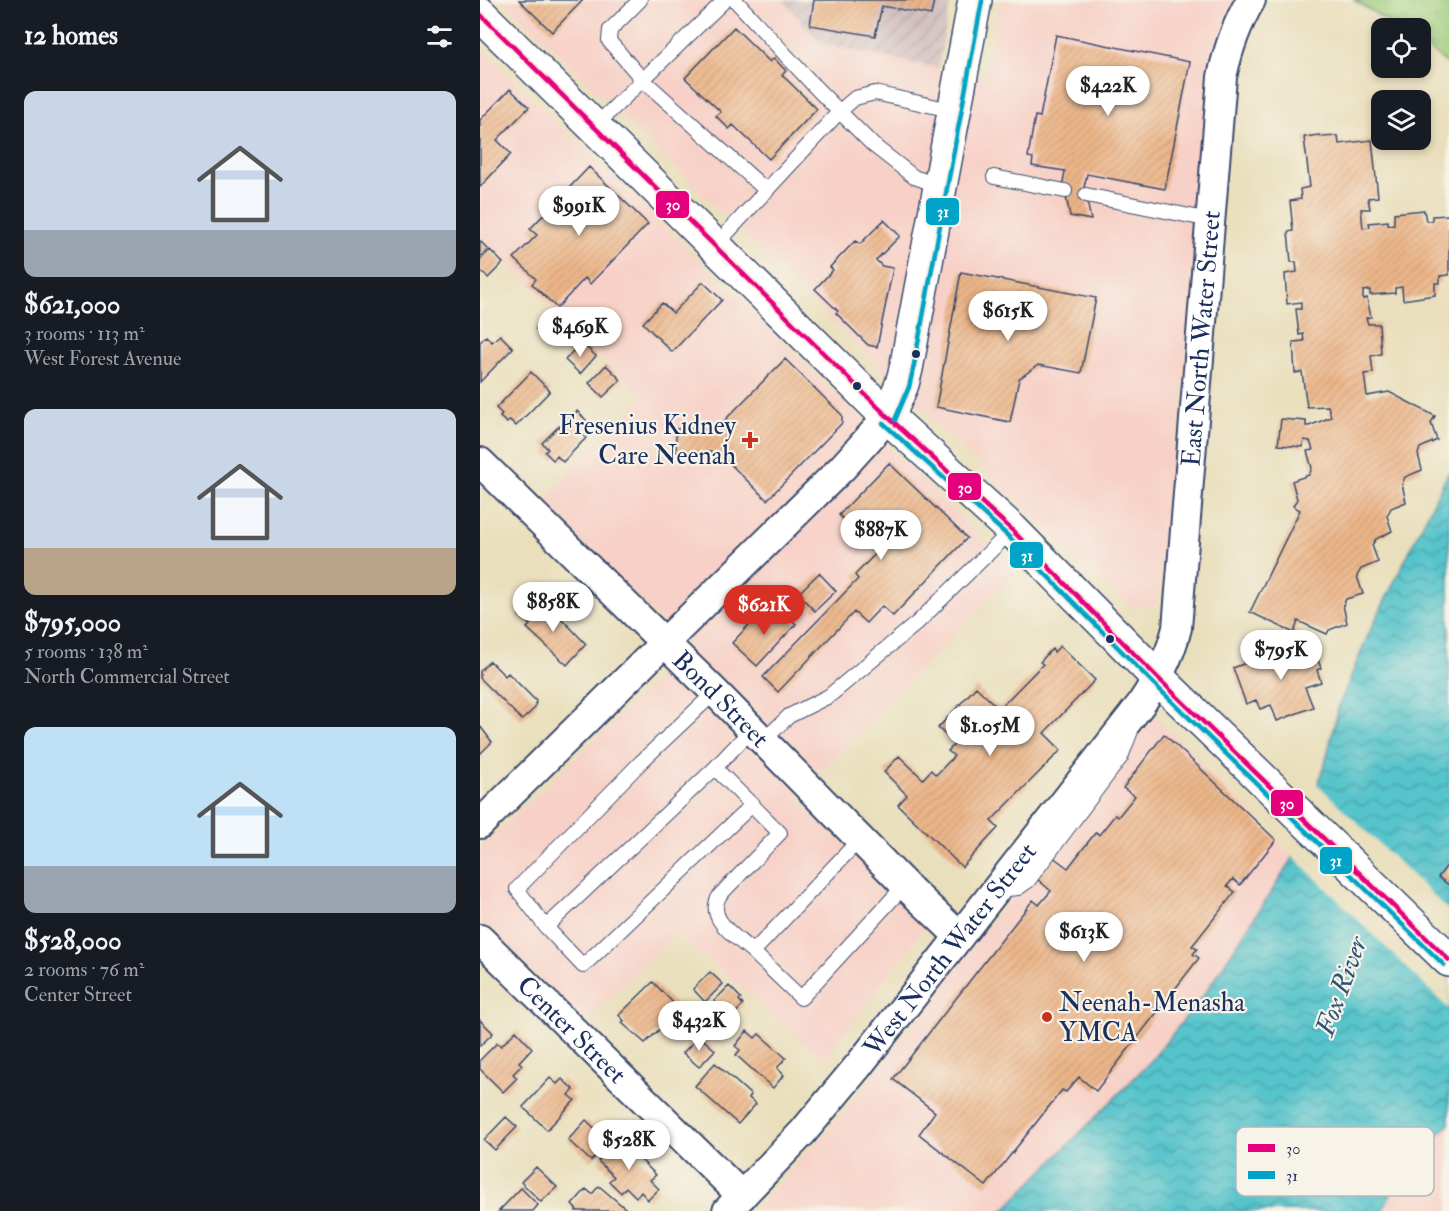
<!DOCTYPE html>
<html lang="en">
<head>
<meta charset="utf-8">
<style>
  body { margin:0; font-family:"IM FELL Double Pica",serif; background:#242831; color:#f1f3f6; height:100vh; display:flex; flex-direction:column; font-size:22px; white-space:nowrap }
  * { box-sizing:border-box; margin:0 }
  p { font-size:20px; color:#9ea1a6 }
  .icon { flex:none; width:33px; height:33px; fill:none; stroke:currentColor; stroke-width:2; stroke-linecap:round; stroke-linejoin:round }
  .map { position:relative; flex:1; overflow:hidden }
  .panel { display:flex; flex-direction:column; background:#171b24; width:480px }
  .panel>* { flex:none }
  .controls { position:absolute; left:891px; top:18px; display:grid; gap:12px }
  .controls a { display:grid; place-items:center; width:60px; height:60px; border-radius:12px; background:#171b24; box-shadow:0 3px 9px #0003; font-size:30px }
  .price { position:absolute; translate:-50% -51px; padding:0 14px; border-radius:21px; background:#fff; color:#222; font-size:20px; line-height:39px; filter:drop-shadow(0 2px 3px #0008) }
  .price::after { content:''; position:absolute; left:50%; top:36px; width:18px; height:14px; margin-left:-9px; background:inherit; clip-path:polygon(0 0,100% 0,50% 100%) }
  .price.current { background:#d93025; color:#fff }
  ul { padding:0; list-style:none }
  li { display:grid; align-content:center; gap:12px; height:318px; padding:0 24px }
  li span { display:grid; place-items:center; height:186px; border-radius:12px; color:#555 }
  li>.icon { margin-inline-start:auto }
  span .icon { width:108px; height:108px; fill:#fffc; stroke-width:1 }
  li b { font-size:26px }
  h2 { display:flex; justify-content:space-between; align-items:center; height:72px; padding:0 24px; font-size:26px }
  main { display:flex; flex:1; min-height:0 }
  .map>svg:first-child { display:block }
</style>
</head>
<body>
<main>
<section class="panel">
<h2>12 homes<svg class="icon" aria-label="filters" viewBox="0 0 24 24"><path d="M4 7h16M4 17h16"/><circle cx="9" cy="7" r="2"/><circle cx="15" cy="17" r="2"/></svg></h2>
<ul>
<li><span style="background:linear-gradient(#c9d6e8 75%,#9aa5b1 0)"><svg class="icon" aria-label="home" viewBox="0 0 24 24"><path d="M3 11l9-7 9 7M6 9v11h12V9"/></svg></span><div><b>$621,000</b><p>3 rooms · 113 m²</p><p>West Forest Avenue</p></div></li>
<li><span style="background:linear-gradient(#c9d6e8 75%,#b9a48a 0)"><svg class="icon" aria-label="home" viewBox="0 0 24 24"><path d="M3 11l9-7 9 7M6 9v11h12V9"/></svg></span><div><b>$795,000</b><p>5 rooms · 138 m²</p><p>North Commercial Street</p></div></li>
<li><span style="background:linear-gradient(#bfe0f5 75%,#9aa5b1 0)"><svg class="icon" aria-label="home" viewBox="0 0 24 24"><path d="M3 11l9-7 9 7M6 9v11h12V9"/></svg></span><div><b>$528,000</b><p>2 rooms · 76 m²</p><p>Center Street</p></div></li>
</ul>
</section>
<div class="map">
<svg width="969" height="1211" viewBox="0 0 969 1211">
  <defs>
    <pattern id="industrial-furrows" width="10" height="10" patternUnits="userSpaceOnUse" patternTransform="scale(1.5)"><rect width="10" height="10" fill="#d2bfc0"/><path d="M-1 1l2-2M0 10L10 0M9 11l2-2" fill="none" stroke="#b4a4a7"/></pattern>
    <pattern id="park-crowns" width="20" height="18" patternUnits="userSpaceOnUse" patternTransform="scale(1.5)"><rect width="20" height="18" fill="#a0cf7e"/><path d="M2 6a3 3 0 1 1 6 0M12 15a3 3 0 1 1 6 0" fill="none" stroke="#89b26f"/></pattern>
    <pattern id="water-waves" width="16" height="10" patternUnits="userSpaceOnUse" patternTransform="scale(1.5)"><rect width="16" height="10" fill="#56c4cb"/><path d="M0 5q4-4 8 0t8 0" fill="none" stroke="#46a0a8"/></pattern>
    <pattern id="building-hatch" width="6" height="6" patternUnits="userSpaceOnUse" patternTransform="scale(1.5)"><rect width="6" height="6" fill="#ecb588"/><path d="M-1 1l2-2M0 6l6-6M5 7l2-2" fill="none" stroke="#ca9c78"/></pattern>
  </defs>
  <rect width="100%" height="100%" fill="#f7f3e8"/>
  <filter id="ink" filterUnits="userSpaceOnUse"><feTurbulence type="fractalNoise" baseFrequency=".0167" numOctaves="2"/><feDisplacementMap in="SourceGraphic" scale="12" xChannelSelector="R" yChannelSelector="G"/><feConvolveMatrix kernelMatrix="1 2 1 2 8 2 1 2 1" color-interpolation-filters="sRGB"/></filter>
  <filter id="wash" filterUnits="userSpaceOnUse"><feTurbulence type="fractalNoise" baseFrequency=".008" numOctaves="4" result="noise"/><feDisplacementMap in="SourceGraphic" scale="24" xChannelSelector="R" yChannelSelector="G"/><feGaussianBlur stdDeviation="1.35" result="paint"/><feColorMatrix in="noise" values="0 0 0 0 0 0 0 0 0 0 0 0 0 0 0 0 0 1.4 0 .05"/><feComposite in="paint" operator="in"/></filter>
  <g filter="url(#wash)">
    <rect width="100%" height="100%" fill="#e9dfbc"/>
    <path fill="#f7d1c7" d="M23 0H303L341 44 505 77 520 0H771L742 77 677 605 651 607 570 534Z
      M0 48 245 285 536 572 315 797 447 925 344 1060 196 932 104 1024 0 921V849L213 645 169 610 62 503 162 397 0 236Z
      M672 713 814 857 726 992 671 1061 523 1211H274L369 1107Z
      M969 1124V1211H902L924 1170Z"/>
    <path fill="url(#industrial-furrows)" d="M303 0H471L458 68 341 44Z"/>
    <path fill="url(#park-crowns)" stroke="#5e7f6e" stroke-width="1.5" d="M874 0H969V65L941 43 940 28H918Z"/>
    <path fill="url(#water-waves)" stroke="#387a94" stroke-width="1.5" d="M969 471V863L958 877 969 885V1124L924 1170 902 1211H523L671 1061 726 992 814 857 830 819 840 776 845 764 859 705 889 633Z"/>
    <path fill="#e9dfbc" d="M835 782 969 911V1009L811 854 828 818Z"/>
    <g id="blocks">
      <path fill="url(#building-hatch)" d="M39 0H103L72 32Z
        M334 0H454L451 15 402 6 395 36 330 25Z
        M254 27 290 62 294 58 306 71 302 75 337 109 289 159 253 125 249 129 236 116 241 112 205 78Z
        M576 35 710 62 685 189 607 174 604 187 611 220 590 216 583 182 585 171 552 166 553 158 548 157 555 116 560 117Z
        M30 89 49 107 17 140 31 154 0 187V120Z
        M840 135 841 137 858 136 859 144 892 140 898 197 888 198 890 209H881L883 228 890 227 889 223 908 221V225L914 224V213L944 210 946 221H952V216L969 215V275L960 276V283H955V295L923 300 922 287 915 288V293L890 295V290L883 291V299L887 298 891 317 886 318 888 324H899L901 354 891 356 893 373 884 374 887 396 909 392 955 416 951 423 957 440 940 448 938 454 942 470 925 477 922 484 926 502 911 508 907 516 912 531 896 539 892 545 898 562 881 569 877 576 883 594 866 599 863 605 867 623 849 630 847 634 818 621 814 633 770 612 820 510 813 506 817 499 812 481 829 475 832 468 827 451 833 450 830 441 824 440 823 447 798 445 801 419 826 421V426H829L851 417 848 406 827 407 822 372 815 373 813 342 824 341 823 334 819 335 816 309H821V302L807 304 805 274 817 272 816 262H811L808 232 813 231 810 201 821 199 820 189 830 187 824 137Z
        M109 167 168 224 110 284 105 278 77 308 52 284 56 279 34 258 57 235 50 229Z
        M404 220 420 236 396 260 402 266 413 268 397 347 388 345 356 313 358 311 335 289 353 270 350 267 375 241 380 244Z
        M0 241 8 249 0 257Z
        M10 250 23 263 8 278 0 270V260Z
        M481 272 616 298 601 373 558 365 539 379 530 422 456 407Z
        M223 282 242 300 192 352 163 323 182 303 193 313Z
        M72 314 82 324 67 340 56 329Z
        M20 335 33 348 0 382V342L6 336 12 342Z
        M101 342 116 356 100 374 85 360Z
        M305 359 362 415V423L287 500 238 452H196V429H236Z
        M126 365 141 380 123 397 109 383Z
        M51 372 70 391 36 426 30 420 27 423 20 417 22 414 16 408Z
        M97 411 106 420 97 430 106 438 83 462 77 456 73 460 65 452 68 449 62 443 79 426 81 428Z
        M409 463 487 538 413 616 402 606 386 623 374 612 298 692 283 677 378 579 375 575 397 552 359 515Z
        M339 573 356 591 335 611 318 594Z
        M51 603 64 612 68 608 80 620 81 618 106 644 87 665 47 628 50 625 39 615Z
        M298 607 316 624 277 666 252 643 278 615 285 621Z
        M832 644 841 668 837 670 841 682 825 687 833 707 797 721 791 705 780 709 776 700 766 704 753 668 784 656 786 661Z
        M580 646 615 680 564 733 581 750 511 821 518 828 482 867 418 805 427 795 404 772 419 756 443 779 451 770 456 775 474 756 468 751 475 744 458 728 496 687 519 709 563 664 560 662 572 649 574 652Z
        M10 661 25 676 28 673 56 701 55 708 42 720 0 678V671Z
        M0 726 12 742 0 754Z
        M684 734 796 840 760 885 753 879 747 886 755 892 712 946 717 949 713 954 719 958 616 1091 599 1077 586 1092 582 1090 506 1186 439 1134 455 1112 413 1079 553 900 559 905 571 891 556 878 573 857 588 868 616 832 619 835 635 815 638 817 655 796 643 788Z
        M969 863V885L958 877Z
        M230 972 243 984 225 1002 213 989Z
        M173 982 200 1010 165 1043 142 1023 144 1021 139 1015Z
        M249 986 261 998 259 1000 263 1005 251 1018 234 1001Z
        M0 1020 13 1033 0 1046Z
        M36 1031 52 1048 39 1062 42 1065 33 1074 37 1078 23 1092 0 1069V1060L17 1043 21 1046Z
        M267 1031 275 1038 279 1034 306 1058 297 1068 304 1075 293 1088 256 1055 260 1050 255 1046Z
        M219 1036 235 1050 219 1067 203 1053Z
        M235 1063 271 1095 269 1098 276 1104 258 1124 215 1086Z
        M70 1078 77 1084 82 1079 94 1090 89 1095 95 1100 67 1130 43 1107Z
        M26 1117 37 1127 15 1150 4 1140Z
        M106 1120 129 1142 111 1161 88 1140Z
        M140 1139 176 1175 170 1180 179 1189 168 1200 161 1192 156 1197 146 1187 141 1193 129 1181 134 1177 118 1161Z
        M56 1167 77 1187 61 1202 41 1182Z
        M119 1186 146 1209 145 1211H96L97 1210 92 1205 106 1189 112 1194Z
        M41 1188 58 1205 53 1211H19Z"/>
    </g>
  </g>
  <g filter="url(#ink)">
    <use href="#blocks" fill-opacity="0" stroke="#3a496c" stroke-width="1.5"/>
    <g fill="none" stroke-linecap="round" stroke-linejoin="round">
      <defs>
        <path id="service" d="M160 0 130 30 129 41 162 79 287 191
          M255 0 338 90 393 145 434 177 460 186
          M114 127 245 0
          M514 177 585 191
          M606 195 730 220
          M235 246 360 111 375 98 395 93 475 111
          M235 692 161 762 37 889 66 927 235 768
          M272 729 235 768 300 833 240 895C224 919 257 937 273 952
          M283 741 309 716 349 696 437 623 532 530
          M380 839 273 952 321 998 425 885
          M518 890 538 888 548 881 641 757 651 731
          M66 927 103 966 273 804"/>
        <g id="minor">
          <path id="s1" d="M0 462 235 692 425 885 479 936"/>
          <path d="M0 824 362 468 408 417"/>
          <path id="s2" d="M0 939 262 1196"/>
          <path id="s3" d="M247 1211 323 1132 379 1065 661 704C677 680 690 657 697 628L742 77C748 49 756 25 771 0"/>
        </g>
        <path id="tertiary" d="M408 417 422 384 426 369 495 0"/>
        <path id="primary" d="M0 14 408 417 532 530 678 678 969 960"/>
      </defs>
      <use href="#service" stroke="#3a496c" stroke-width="16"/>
      <use href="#minor" stroke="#3a496c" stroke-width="32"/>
      <use href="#tertiary" stroke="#3a496c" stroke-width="36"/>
      <use href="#primary" stroke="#3a496c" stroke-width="36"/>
      <use href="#service" stroke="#fff" stroke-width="14"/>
      <use href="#minor" stroke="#fff" stroke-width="28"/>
      <use href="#tertiary" stroke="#fff" stroke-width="33"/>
      <use href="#primary" stroke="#fff" stroke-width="33"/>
      <defs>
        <path id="bus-1" d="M0 14 408 417 532 530 678 678 969 960"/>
        <path id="bus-2" d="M415 420 429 387 433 370 502 1
          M403 423 527 535 673 683 964 965"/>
      </defs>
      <use href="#bus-1" stroke="#f7f3e8" stroke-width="9"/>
      <use href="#bus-2" stroke="#f7f3e8" stroke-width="9"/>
      <use href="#bus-1" stroke="#e5007d" stroke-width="4.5"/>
      <use href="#bus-2" stroke="#01a3c8" stroke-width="4.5"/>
    </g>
  </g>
  <g fill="#1b2f5e" stroke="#f7f3e8" stroke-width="2">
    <circle cx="436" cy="354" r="5"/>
    <circle cx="377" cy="386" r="5"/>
    <circle cx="630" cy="639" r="5"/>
  </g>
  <g fill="#c8321e" stroke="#f7f3e8" stroke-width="2">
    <path d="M267 431h6v6h6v6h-6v6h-6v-6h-6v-6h6z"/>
    <circle cx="567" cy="1017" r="6"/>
  </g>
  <g text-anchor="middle" stroke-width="4.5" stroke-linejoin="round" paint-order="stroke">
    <g font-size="26" fill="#1b2f5e" stroke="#f7f3e8">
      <text dy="9" stroke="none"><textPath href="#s3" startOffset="1030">East North Water Street</textPath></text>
      <text dy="9" stroke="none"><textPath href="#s1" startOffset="338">Bond Street</textPath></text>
      <text dy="9" stroke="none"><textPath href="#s3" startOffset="344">West North Water Street</textPath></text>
      <text dy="9" stroke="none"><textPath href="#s2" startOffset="129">Center Street</textPath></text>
    </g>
    <g font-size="26" fill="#1b2f5e" stroke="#f7f3e8" text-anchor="end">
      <text x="256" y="434">Fresenius Kidney<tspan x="256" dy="30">Care Neenah</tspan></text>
      <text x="579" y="1011" text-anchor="start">Neenah-Menasha<tspan x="579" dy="30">YMCA</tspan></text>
    </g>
    <g font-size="27" font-style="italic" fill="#2a5479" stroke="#f7f3e8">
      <text transform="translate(861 986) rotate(-70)" y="9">Fox River</text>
    </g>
  </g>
  <rect x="756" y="1127" width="198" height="69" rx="9" fill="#f7f3e8" stroke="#b5b8bf" stroke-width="1.5"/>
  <rect x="768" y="1144" width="27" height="8" fill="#e5007d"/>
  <rect x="768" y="1171" width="27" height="8" fill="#01a3c8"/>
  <g font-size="16" fill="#1b2f5e">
    <text x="806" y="1154">30</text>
    <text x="806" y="1181">31</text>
  </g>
  <g stroke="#f7f3e8" stroke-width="2">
    <rect x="175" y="190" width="35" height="29" rx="6" fill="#e5007d"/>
    <rect x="445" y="197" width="35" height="29" rx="6" fill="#01a3c8"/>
    <rect x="467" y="472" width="35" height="29" rx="6" fill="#e5007d"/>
    <rect x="529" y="541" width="35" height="28" rx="6" fill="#01a3c8"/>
    <rect x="790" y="789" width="34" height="28" rx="6" fill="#e5007d"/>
    <rect x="839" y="846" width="34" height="29" rx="6" fill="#01a3c8"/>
  </g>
  <g font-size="16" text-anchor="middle" font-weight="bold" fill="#fff">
    <text x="193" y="210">30</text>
    <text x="463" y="217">31</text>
    <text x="485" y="493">30</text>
    <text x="547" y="561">31</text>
    <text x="807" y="809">30</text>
    <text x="856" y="866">31</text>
  </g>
</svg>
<div class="controls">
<a><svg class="icon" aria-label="locate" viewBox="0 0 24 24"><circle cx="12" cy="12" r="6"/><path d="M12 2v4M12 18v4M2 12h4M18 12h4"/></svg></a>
<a><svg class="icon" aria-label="layers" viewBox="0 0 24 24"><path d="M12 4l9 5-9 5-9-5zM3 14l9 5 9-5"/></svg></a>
</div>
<b class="price" style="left:628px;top:117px">$422K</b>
<b class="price" style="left:99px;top:237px">$991K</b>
<b class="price" style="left:528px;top:342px">$615K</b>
<b class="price" style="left:100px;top:358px">$469K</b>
<b class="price" style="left:401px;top:561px">$887K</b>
<b class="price" style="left:73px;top:633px">$858K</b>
<b class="price current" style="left:284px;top:636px">$621K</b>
<b class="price" style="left:801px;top:681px">$795K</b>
<b class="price" style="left:510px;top:757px">$1.05M</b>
<b class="price" style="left:604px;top:963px">$613K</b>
<b class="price" style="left:219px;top:1052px">$432K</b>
<b class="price" style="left:149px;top:1171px">$528K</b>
</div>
</main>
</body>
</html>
